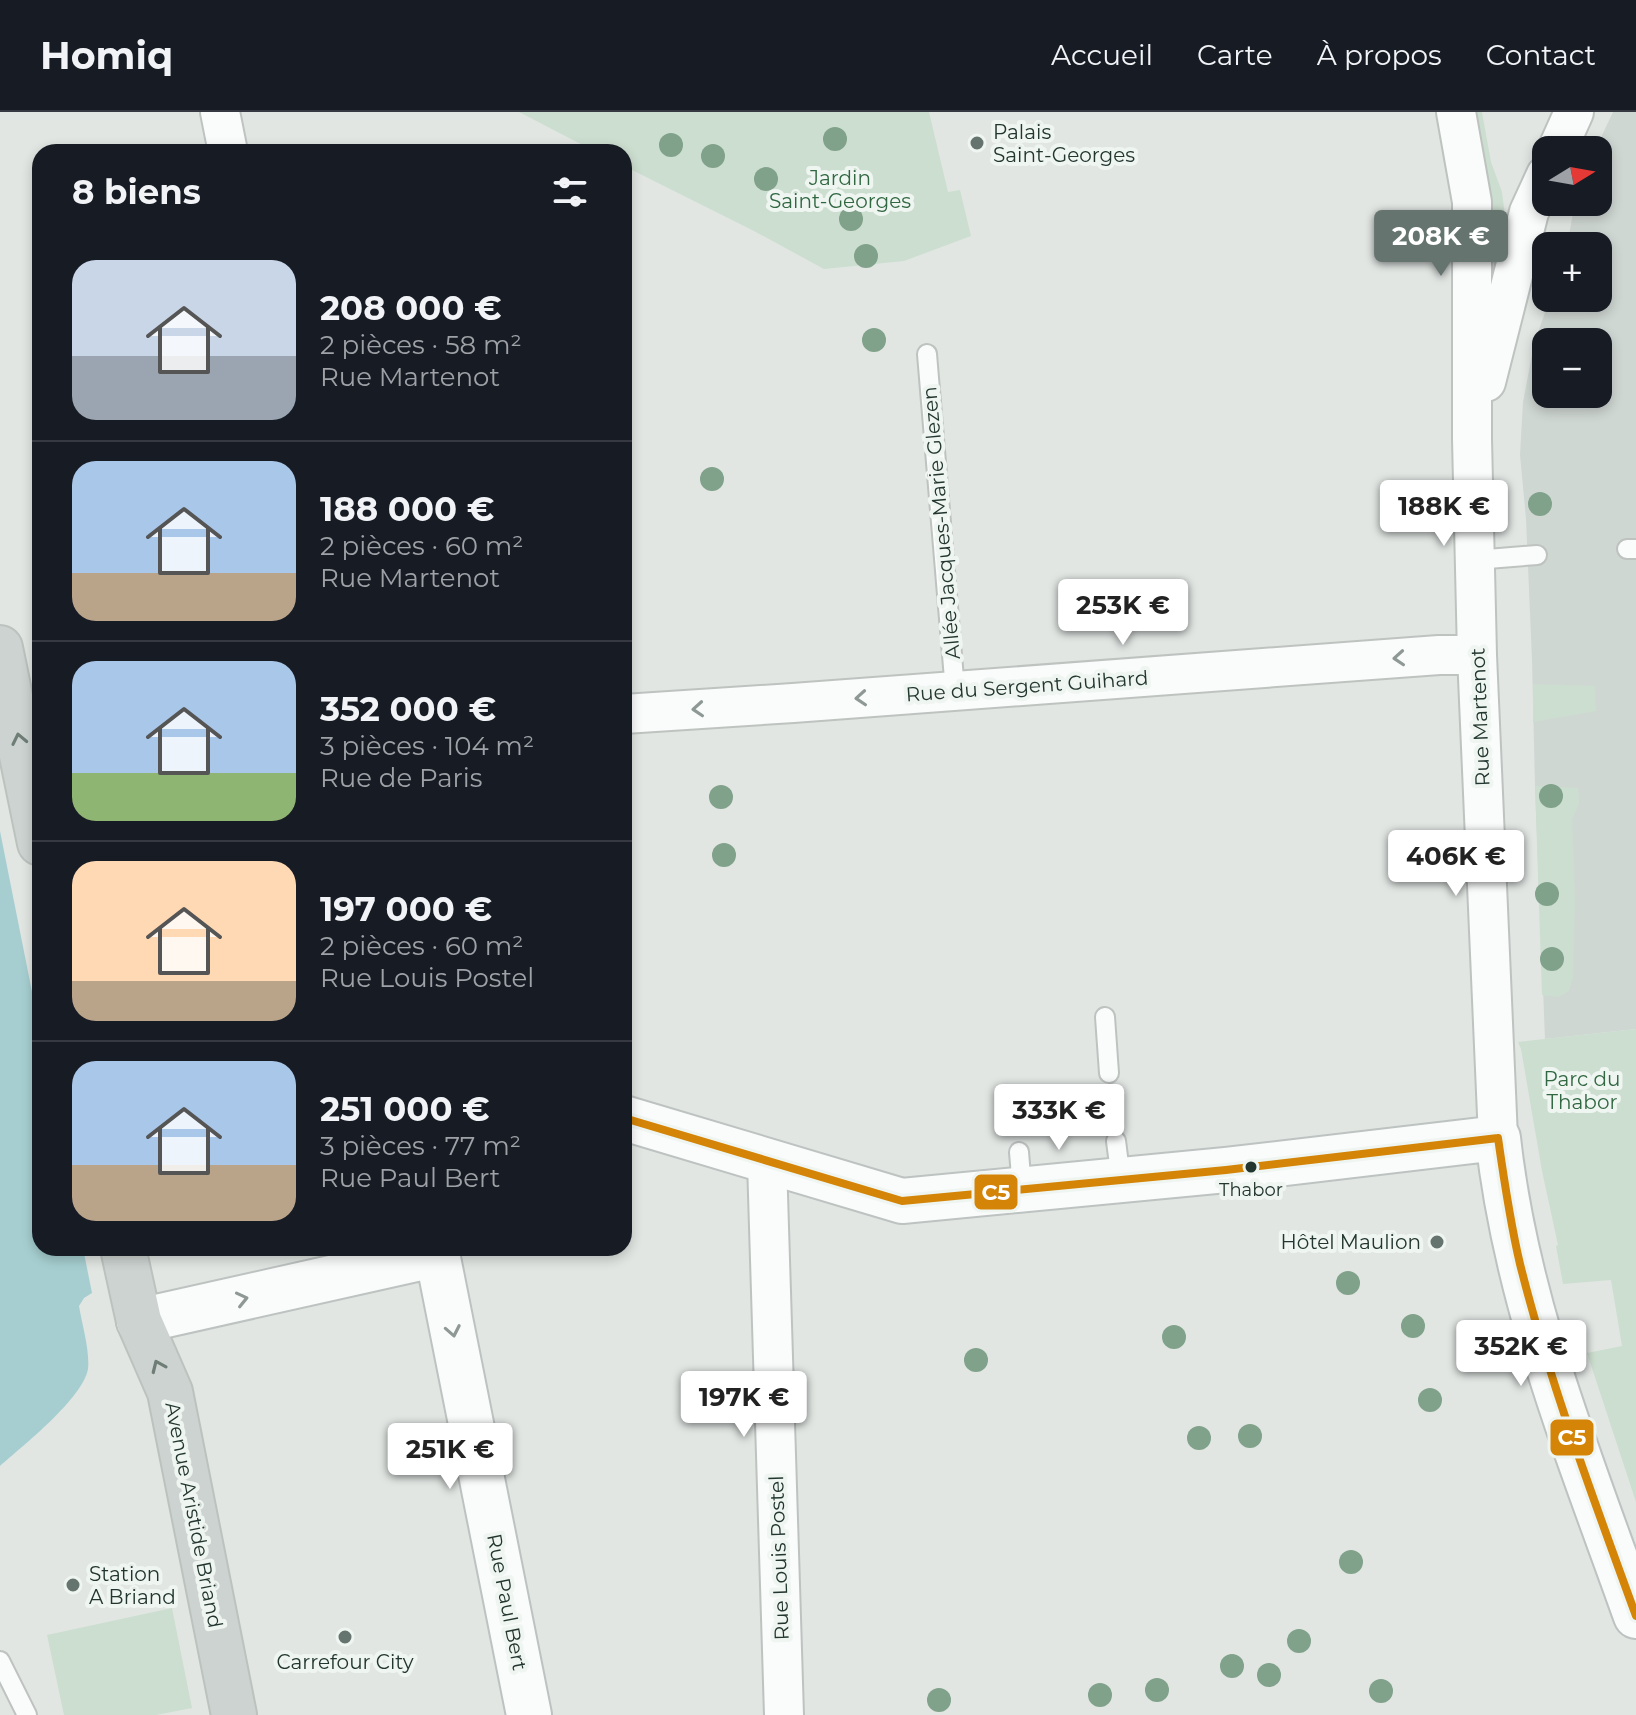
<!DOCTYPE html>
<html lang="fr">
<head>
<meta charset="utf-8">
<style>
  body { margin:0; font-family:Montserrat,sans-serif; background:#242831; color:#f1f3f6; height:100vh; display:flex; flex-direction:column; font-size:30px; white-space:nowrap }
  * { box-sizing:border-box; margin:0 }
  p { font-size:26px; color:#9ea1a6 }
  .icon { flex:none; width:44px; height:44px; fill:none; stroke:currentColor; stroke-width:2; stroke-linecap:round; stroke-linejoin:round }
  .map { position:relative; flex:1; overflow:hidden }
  .details { position:absolute; left:32px; top:32px; width:600px; height:1112px; display:flex; flex-direction:column; background:#171b24; border-radius:24px; box-shadow:0 4px 12px #0003 }
  .details>* { flex:none }
  .needle { width:52px; rotate:79deg }
  .fabs { position:absolute; left:1532px; top:24px; display:grid; gap:16px }
  .fabs a { display:grid; place-items:center; width:80px; height:80px; border-radius:16px; background:#171b24; box-shadow:0 4px 12px #0003; font-size:40px }
  .price { position:absolute; translate:-50% -68px; padding:0 18px; border-radius:8px; background:#fff; color:#222; font-size:26px; line-height:52px; filter:drop-shadow(0 2px 4px #0008) }
  .price::after { content:''; position:absolute; left:50%; top:48px; width:24px; height:18px; margin-left:-12px; background:inherit; clip-path:polygon(0 0,100% 0,50% 100%) }
  .price.on { background:#65746e; color:#fff }
  ul { padding:0; list-style:none }
  li { display:flex; align-items:center; gap:24px; height:200px; padding:0 40px }
  li+li { border-top:2px solid #363941 }
  li span { display:grid; place-items:center; flex:none; width:224px; height:160px; border-radius:24px; color:#555 }
  li>.icon { margin-inline-start:auto }
  span .icon { width:96px; height:96px; fill:#fffc; stroke-width:1 }
  li b { font-size:34px }
  h2 { display:flex; justify-content:space-between; align-items:center; height:96px; padding:0 40px; font-size:34px }
  header { display:flex; align-items:center; gap:48px; box-sizing:border-box; height:112px; padding:0 40px; background:#171b24; border-bottom:2px solid #363941 }
  header strong { font-size:38px }
  nav { display:flex; gap:44px; margin-inline-start:auto; font-size:28px }
  .map>svg:first-child { display:block }
</style>
</head>
<body>
<header>
<strong>Homiq</strong>
<nav><a>Accueil</a><a>Carte</a><a>À propos</a><a>Contact</a></nav>
</header>
<div class="map">
<svg width="1636" height="1603" viewBox="0 0 1636 1603">
  <rect width="100%" height="100%" fill="#e1e6e3"/>
  <path fill="#cfd7d3" fill-rule="evenodd" d="M1613 0H1636V917L1545 927 1535 674 1532 548 1526 407 1520 343 1523 290 1534 232 1550 186H1598V134H1567L1575 90H1598V38H1595ZM1546 230H1598V282H1546Z"/>
  <path fill="#ccdecf" d="M519 0H929L948 80 960 78 971 124 904 149 824 157 754 119 624 54V40H596Z
    M1468 0H1482L1491 50 1502 80 1506 112 1487 188Z
    M1533 572 1595 574 1596 599 1533 610Z
    M1535 674 1578 676 1579 692 1572 707 1575 785 1573 865 1569 879 1558 885 1542 883Z
    M1636 917V1390L1587 1241 1622 1234 1611 1168 1563 1172 1556 1134 1558 1133 1542 1059 1521 937 1518 930Z
    M172 1496 192 1596 156 1603H64L47 1523Z"/>
  <path fill="#a6ced0" d="M0 719 40 920V1136H83L92 1181 84 1186 79 1194C82 1212 90 1239 88 1257 83 1286 23 1334 0 1354Z"/>
  <g fill="none" stroke-linecap="round" stroke-linejoin="round">
    <defs>
      <path id="lane" d="M927 242 955 579
        M1627 437H1636
        M1475 448 1537 443
        M1105 905 1109 961
        M1116 1029 1121 1068
        M1019 1040 1022 1077
        M0 1549 27 1603"/>
      <path id="street" d="M220 0 228 40
        M1456 0 1472 90V327L1477 543 1498 1026
        M1557 38 1574 0
        M1486 270 1529 100 1546 63
        M624 602 793 591 1439 543H1477
        M767 1050 784 1603"/>
      <path id="secondary" d="M624 1006 902 1089 1226 1058 1498 1026C1516 1192 1581 1349 1636 1504
        M436 1136 529 1603
        M139 1209 438 1142"/>
      <path id="primary" d="M0 536 40 731
        M123 1136 139 1209 170 1280 234 1603"/>
    </defs>
    <use href="#lane" stroke="#bec3c0" stroke-width="22"/>
    <use href="#street" stroke="#bec3c0" stroke-width="42"/>
    <use href="#secondary" stroke="#bdc3c0" stroke-width="48"/>
    <use href="#primary" stroke="#bcc3bf" stroke-width="48"/>
    <use href="#lane" stroke="#fafbfb" stroke-width="18"/>
    <use href="#street" stroke="#fafbfb" stroke-width="38"/>
    <use href="#secondary" stroke="#fafbfb" stroke-width="44"/>
    <use href="#primary" stroke="#cdd3d0" stroke-width="44"/>
    <defs>
      <path id="bus-1" d="M624 1006 902 1089 1226 1058 1498 1026
        M1498 1026C1504 1068 1510 1110 1520 1152 1550 1272 1594 1388 1636 1504"/>
    </defs>
    <use href="#bus-1" stroke="#eff5f1" stroke-width="14"/>
    <use href="#bus-1" stroke="#d48407" stroke-width="8"/>
  </g>
  <g fill="#80a18a">
    <circle cx="835" cy="27" r="12"/>
    <circle cx="671" cy="33" r="12"/>
    <circle cx="713" cy="44" r="12"/>
    <circle cx="766" cy="67" r="12"/>
    <circle cx="851" cy="107" r="12"/>
    <circle cx="866" cy="144" r="12"/>
    <circle cx="874" cy="228" r="12"/>
    <circle cx="712" cy="367" r="12"/>
    <circle cx="1540" cy="392" r="12"/>
    <circle cx="1551" cy="684" r="12"/>
    <circle cx="721" cy="685" r="12"/>
    <circle cx="724" cy="743" r="12"/>
    <circle cx="1547" cy="782" r="12"/>
    <circle cx="1552" cy="847" r="12"/>
    <circle cx="1348" cy="1171" r="12"/>
    <circle cx="1413" cy="1214" r="12"/>
    <circle cx="1174" cy="1225" r="12"/>
    <circle cx="976" cy="1248" r="12"/>
    <circle cx="1430" cy="1288" r="12"/>
    <circle cx="1250" cy="1324" r="12"/>
    <circle cx="1199" cy="1326" r="12"/>
    <circle cx="1351" cy="1450" r="12"/>
    <circle cx="1299" cy="1529" r="12"/>
    <circle cx="1232" cy="1554" r="12"/>
    <circle cx="1269" cy="1563" r="12"/>
    <circle cx="1157" cy="1578" r="12"/>
    <circle cx="1381" cy="1579" r="12"/>
    <circle cx="1100" cy="1583" r="12"/>
    <circle cx="939" cy="1588" r="12"/>
  </g>
  <defs><path id="oneway-chevron" d="M-2-3.5L2.5 0L-2 3.5" fill="none" stroke-width="1.6" stroke-linecap="round" stroke-linejoin="round" transform="scale(2)"/></defs>
  <g stroke="#8e9895">
    <use href="#oneway-chevron" transform="translate(1399 546) rotate(176)"/>
    <use href="#oneway-chevron" transform="translate(861 586) rotate(176)"/>
    <use href="#oneway-chevron" transform="translate(698 597) rotate(176)"/>
    <use href="#oneway-chevron" transform="translate(242 1187) rotate(-13)"/>
    <use href="#oneway-chevron" transform="translate(453 1219) rotate(79)"/>
  </g>
  <g stroke="#6f7d77">
    <use href="#oneway-chevron" transform="translate(19 627) rotate(-102)"/>
    <use href="#oneway-chevron" transform="translate(158 1254) rotate(-114)"/>
  </g>
  <g fill="#65746e" stroke="#eff5f1" stroke-width="3">
    <circle cx="977" cy="31" r="8"/>
    <circle cx="1437" cy="1130" r="8"/>
    <circle cx="73" cy="1473" r="8"/>
    <circle cx="345" cy="1525" r="8"/>
  </g>
  <circle fill="#22362f" stroke="#eff5f1" stroke-width="3" cx="1251" cy="1055" r="7"/>
  <g text-anchor="middle" stroke-width="8" stroke-linejoin="round" paint-order="stroke">
    <g font-size="18" fill="#22362f" stroke="#eff5f1">
      <text x="1251" y="1084">Thabor</text>
    </g>
    <g font-size="20" fill="#22362f" stroke="#eff5f1" text-anchor="start">
      <text x="993" y="27">Palais<tspan x="993" dy="23">Saint-Georges</tspan></text>
      <text x="1421" y="1137" text-anchor="end">Hôtel Maulion</text>
      <text x="89" y="1469">Station<tspan x="89" dy="23">A Briand</tspan></text>
      <text x="345" y="1557" text-anchor="middle">Carrefour City</text>
    </g>
    <g font-size="20" fill="#316842" stroke="#eff5f1">
      <text x="840" y="73">Jardin<tspan x="840" dy="23">Saint-Georges</tspan></text>
      <text x="1582" y="974">Parc du<tspan x="1582" dy="23">Thabor</tspan></text>
    </g>
    <g font-size="20" fill="#22362f" stroke="#eff5f1">
      <text transform="translate(941 411) rotate(-95)" y="7">Allée Jacques-Marie Glezen</text>
      <text transform="translate(1027 574) rotate(-4)" y="7">Rue du Sergent Guihard</text>
      <text transform="translate(1480 605) rotate(-92)" y="7">Rue Martenot</text>
      <text transform="translate(194 1403) rotate(79)" y="7">Avenue Aristide Briand</text>
      <text transform="translate(779 1446) rotate(-92)" y="7">Rue Louis Postel</text>
      <text transform="translate(507 1490) rotate(79)" y="7">Rue Paul Bert</text>
    </g>
  </g>
  <g stroke="#eff5f1" stroke-width="3">
    <rect x="973" y="1061" width="46" height="38" rx="8" fill="#d48407"/>
    <rect x="1549" y="1306" width="46" height="39" rx="8" fill="#d48407"/>
  </g>
  <g font-size="22" text-anchor="middle" font-weight="bold" fill="#fff">
    <text x="996" y="1088">C5</text>
    <text x="1572" y="1333">C5</text>
  </g>
</svg>
<div class="fabs">
<a><svg class="needle" viewBox="-14 -14 28 28"><path d="M0-13l5 13h-10z" fill="#e53935"/><path d="M0 13l5-13h-10z" fill="#9ea1a6"/></svg></a>
<a>+</a>
<a>−</a>
</div>
<b class="price on" style="left:1441px;top:166px">208K €</b>
<b class="price" style="left:1444px;top:436px">188K €</b>
<b class="price" style="left:1123px;top:535px">253K €</b>
<b class="price" style="left:1456px;top:786px">406K €</b>
<b class="price" style="left:1059px;top:1040px">333K €</b>
<b class="price" style="left:1521px;top:1276px">352K €</b>
<b class="price" style="left:744px;top:1327px">197K €</b>
<b class="price" style="left:450px;top:1379px">251K €</b>
<section class="details">
<h2>8 biens<svg class="icon" aria-label="filters" viewBox="0 0 24 24"><path d="M4 7h16M4 17h16"/><circle cx="9" cy="7" r="2"/><circle cx="15" cy="17" r="2"/></svg></h2>
<ul>
<li><span style="background:linear-gradient(#c9d6e8 60%,#9aa5b1 0)"><svg class="icon" aria-label="home" viewBox="0 0 24 24"><path d="M3 11l9-7 9 7M6 9v11h12V9"/></svg></span><div><b>208 000 €</b><p>2 pièces · 58 m²</p><p>Rue Martenot</p></div></li>
<li><span style="background:linear-gradient(#a9c7e8 70%,#b9a48a 0)"><svg class="icon" aria-label="home" viewBox="0 0 24 24"><path d="M3 11l9-7 9 7M6 9v11h12V9"/></svg></span><div><b>188 000 €</b><p>2 pièces · 60 m²</p><p>Rue Martenot</p></div></li>
<li><span style="background:linear-gradient(#a9c7e8 70%,#8fb573 0)"><svg class="icon" aria-label="home" viewBox="0 0 24 24"><path d="M3 11l9-7 9 7M6 9v11h12V9"/></svg></span><div><b>352 000 €</b><p>3 pièces · 104 m²</p><p>Rue de Paris</p></div></li>
<li><span style="background:linear-gradient(#ffd9b3 75%,#b9a48a 0)"><svg class="icon" aria-label="home" viewBox="0 0 24 24"><path d="M3 11l9-7 9 7M6 9v11h12V9"/></svg></span><div><b>197 000 €</b><p>2 pièces · 60 m²</p><p>Rue Louis Postel</p></div></li>
<li><span style="background:linear-gradient(#a9c7e8 65%,#b9a48a 0)"><svg class="icon" aria-label="home" viewBox="0 0 24 24"><path d="M3 11l9-7 9 7M6 9v11h12V9"/></svg></span><div><b>251 000 €</b><p>3 pièces · 77 m²</p><p>Rue Paul Bert</p></div></li>
</ul>
</section>
</div>
</body>
</html>
